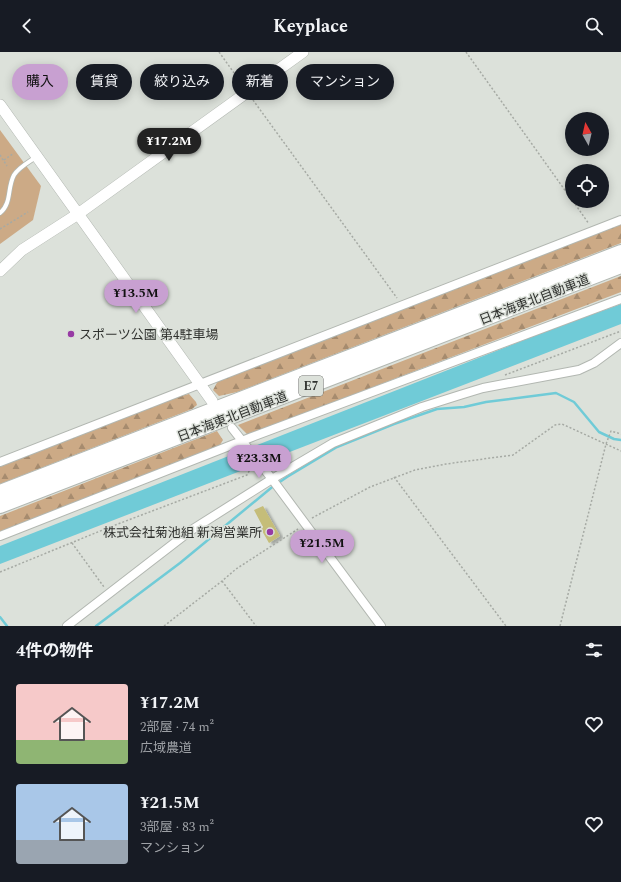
<!DOCTYPE html>
<html lang="ja">
<head>
<meta charset="utf-8">
<style>
  body { margin:0; font-family:Spectral,"Noto Sans JP",serif; background:#20242c; color:#f1f3f6; height:100vh; display:flex; flex-direction:column; font-size:15px; white-space:nowrap }
  * { box-sizing:border-box; margin:0 }
  p { font-size:13px; color:#9ea1a6 }
  .icon { flex:none; width:22px; height:22px; fill:none; stroke:currentColor; stroke-width:2; stroke-linecap:round; stroke-linejoin:round }
  .map { position:relative; height:574px; overflow:hidden }
  .side { display:flex; flex-direction:column; background:#171b24; flex:1 }
  .side>* { flex:none }
  .guide { position:absolute; left:12px; top:12px; width:400px; height:36px; display:flex; gap:8px }
  .needle { width:26px; rotate:352deg }
  .tools { position:absolute; left:565px; top:60px; display:grid; gap:8px }
  .tools a { display:grid; place-items:center; width:44px; height:44px; border-radius:50%; background:#171b24; box-shadow:0 2px 10px #0003; font-size:20px }
  .price { position:absolute; translate:-50% -34px; padding:0 9px; border-radius:14px; background:#c8a0d1; color:#111; font-size:13px; line-height:26px; filter:drop-shadow(0 1px 2px #0008) }
  .price::after { content:''; position:absolute; left:50%; top:24px; width:12px; height:9px; margin-left:-6px; background:inherit; clip-path:polygon(0 0,100% 0,50% 100%) }
  .price.current { background:#222; color:#fff }
  ul { padding:0; list-style:none }
  li { display:flex; align-items:center; gap:12px; height:100px; padding:0 16px }
  li span { display:grid; place-items:center; flex:none; width:112px; height:80px; border-radius:4px; color:#555 }
  li>.icon { margin-inline-start:auto }
  span .icon { width:48px; height:48px; fill:#fffc; stroke-width:1 }
  li b { font-size:17px }
  h2 { display:flex; justify-content:space-between; align-items:center; height:48px; padding:0 16px; font-size:17px }
  .chip { padding:0 14px; border-radius:18px; background:#171b24; box-shadow:0 2px 10px #0003; font-size:14px; line-height:36px }
  .chip.current { background:#c8a0d1; color:#111 }
  header { display:flex; justify-content:space-between; align-items:center; height:52px; padding:0 16px; background:#171b24; font-size:18px; font-weight:700 }
  .map>svg:first-child { display:block }
</style>
</head>
<body>
<header><svg class="icon" aria-label="back" viewBox="0 0 24 24"><path d="M15 5l-7 7 7 7"/></svg>Keyplace<svg class="icon" aria-label="search" viewBox="0 0 24 24"><circle cx="10" cy="10" r="6"/><path d="M15 15l6 6"/></svg></header>
<div class="map">
<svg width="621" height="574" viewBox="0 0 621 574">
  <defs>
    <pattern id="forest-firs" width="22" height="20" patternUnits="userSpaceOnUse"><rect width="22" height="20" fill="#ccaa86"/><path d="M5 1l3.5 6h-7zM16 11l3.5 6h-7z" fill="#a68b6e"/></pattern>
    <filter id="shadow"><feDropShadow dx="3.5" dy="2" stdDeviation="1" flood-color="#0004"/></filter>
  </defs>
  <rect width="100%" height="100%" fill="#dce1da"/>
  <path fill="#ccaa86" d="M0 78 41 134 33 168 0 192Z"/>
  <path fill="url(#forest-firs)" d="M621 170V191L237 340 219 344 213 338 219 327 457 235 485 226 510 213Z
    M621 224V240L248 383 238 373Z
    M189 342 196 350 197 353 192 357 0 432V408L176 345Z
    M217 379 223 388 218 396 0 482V464Z"/>
  <path fill="#70cbd7" d="M621 252V272L0 512V494L552 277Z"/>
  <g fill="none" stroke-linecap="round" stroke-linejoin="round">
    <path stroke="#70cbd7" stroke-width="2.5" d="M0 565 7 574
      M96 574 180 511 271 436 287 425 337 395 394 372 437 357 464 355 486 350 556 341 574 350 599 380 614 387 621 388"/>
  </g>
  <path fill="#c5bd79" filter="url(#shadow)" d="M263 454 280 484 269 491 261 477 263 475 254 458Z"/>
  <g fill="none" stroke-linecap="round" stroke-linejoin="round">
    <defs>
      <path id="lane" d="M0 161C12 151 7 136 14 123 19 115 29 110 36 105"/>
      <path id="street" d="M232 376 272 427 381 574
        M0 410 621 168
        M0 484 252 385 621 247
        M67 574 190 479 272 427 333 391 422 355 460 343 483 336 579 318 594 311 621 291"/>
      <path id="secondary" d="M0 53 212 349
        M0 219 22 198 78 162 303 0"/>
      <path id="highway" d="M0 440 621 200
        M0 454 621 214"/>
    </defs>
    <use href="#lane" stroke="#b2b7b1" stroke-width="5.5"/>
    <use href="#street" stroke="#b2b7b1" stroke-width="10"/>
    <use href="#secondary" stroke="#b2b7b1" stroke-width="12"/>
    <use href="#highway" stroke="#b2b7b1" stroke-width="16"/>
    <path stroke="#a6aaa4" stroke-width="1.5" stroke-dasharray="2 2" stroke-linecap="butt" d="M219 0 242 32
      M466 0 572 148
      M253 48 397 246
      M0 103 7 114
      M4 108 14 101
      M573 149 589 172
      M0 177 28 160
      M505 323 621 279
      M394 425 506 574
      M312 466 370 435 415 418 446 412 513 403 555 373 562 372 621 399
      M72 491 104 535
      M0 520 110 475 247 423 252 414
      M222 529 256 574
      M164 574 222 529 236 517 298 477
      M560 574 606 392 611 379 621 382"/>
    <use href="#lane" stroke="#fff" stroke-width="4"/>
    <use href="#street" stroke="#fff" stroke-width="8"/>
    <use href="#secondary" stroke="#fff" stroke-width="11"/>
    <use href="#highway" stroke="#fff" stroke-width="14"/>
  </g>
  <g fill="#973aa4" stroke="#dce1da" stroke-width="1.5">
    <circle cx="71" cy="282" r="4"/>
    <circle cx="270" cy="480" r="4"/>
  </g>
  <g text-anchor="middle" stroke-width="3" stroke-linejoin="round" paint-order="stroke">
    <rect fill="#dce1da" stroke="#646662" stroke-width="1" x="299" y="324" width="24" height="20" rx="3"/>
    <g font-size="12" font-weight="bold" fill="#30322f">
      <text x="311" y="338">E7</text>
    </g>
    <g font-size="13" fill="#30322f" stroke="#dce1da">
      <text transform="translate(534 247) rotate(-21)" y="5">日本海東北自動車道</text>
      <text transform="translate(232 364) rotate(-21)" y="5">日本海東北自動車道</text>
    </g>
    <g font-size="13" fill="#30322f" stroke="#dce1da" text-anchor="start">
      <text x="79" y="287">スポーツ公園 第4駐車場</text>
      <text x="262" y="485" text-anchor="end">株式会社菊池組 新潟営業所</text>
    </g>
  </g>
</svg>
<div class="tools">
<a><svg class="needle" viewBox="-14 -14 28 28"><path d="M0-13l5 13h-10z" fill="#e53935"/><path d="M0 13l5-13h-10z" fill="#9ea1a6"/></svg></a>
<a><svg class="icon" aria-label="locate" viewBox="0 0 24 24"><circle cx="12" cy="12" r="6"/><path d="M12 2v4M12 18v4M2 12h4M18 12h4"/></svg></a>
</div>
<b class="price current" style="left:169px;top:110px">¥17.2M</b>
<b class="price" style="left:136px;top:262px">¥13.5M</b>
<b class="price" style="left:259px;top:427px">¥23.3M</b>
<b class="price" style="left:322px;top:512px">¥21.5M</b>
<div class="guide">
<a class="chip current">購入</a>
<a class="chip">賃貸</a>
<a class="chip">絞り込み</a>
<a class="chip">新着</a>
<a class="chip">マンション</a>
</div>
</div>
<section class="side">
<h2>4件の物件<svg class="icon" aria-label="filters" viewBox="0 0 24 24"><path d="M4 7h16M4 17h16"/><circle cx="9" cy="7" r="2"/><circle cx="15" cy="17" r="2"/></svg></h2>
<ul>
<li><span style="background:linear-gradient(#f6c9c9 70%,#8fb573 0)"><svg class="icon" aria-label="home" viewBox="0 0 24 24"><path d="M3 11l9-7 9 7M6 9v11h12V9"/></svg></span><div><b>¥17.2M</b><p>2部屋 · 74 m²</p><p>広域農道</p></div><svg class="icon" aria-label="heart" viewBox="0 0 24 24"><path d="M12 20l-8-8c-3-5 5-10 8-4 3-6 11-1 8 4z"/></svg></li>
<li><span style="background:linear-gradient(#a9c7e8 70%,#9aa5b1 0)"><svg class="icon" aria-label="home" viewBox="0 0 24 24"><path d="M3 11l9-7 9 7M6 9v11h12V9"/></svg></span><div><b>¥21.5M</b><p>3部屋 · 83 m²</p><p>マンション</p></div><svg class="icon" aria-label="heart" viewBox="0 0 24 24"><path d="M12 20l-8-8c-3-5 5-10 8-4 3-6 11-1 8 4z"/></svg></li>
</ul>
</section>
</body>
</html>
